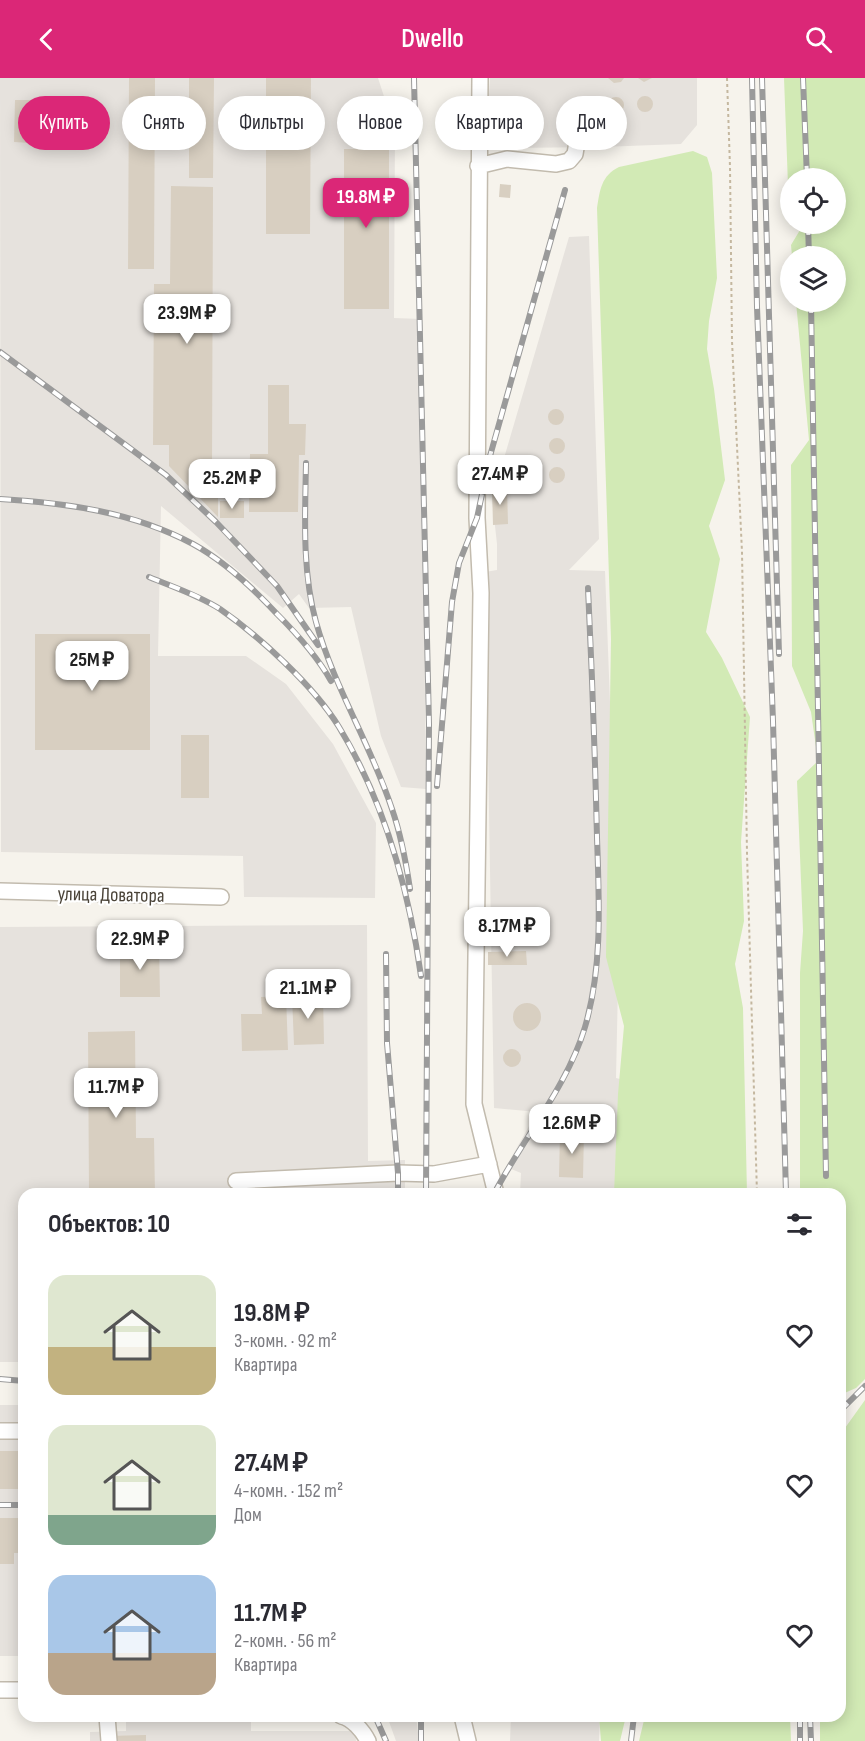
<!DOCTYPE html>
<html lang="ru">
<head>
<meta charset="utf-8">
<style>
  body { margin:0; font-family:"Sofia Sans Condensed",sans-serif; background:#f2f2f3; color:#2b2b33; height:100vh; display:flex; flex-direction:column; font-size:22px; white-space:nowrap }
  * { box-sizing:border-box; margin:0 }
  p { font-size:20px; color:#7c7c81 }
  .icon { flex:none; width:33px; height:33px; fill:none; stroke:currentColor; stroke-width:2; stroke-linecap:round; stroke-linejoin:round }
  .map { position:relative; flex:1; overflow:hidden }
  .sheet { position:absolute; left:18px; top:1110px; width:828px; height:534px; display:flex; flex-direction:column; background:#fff; border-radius:18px; box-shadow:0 3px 15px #0003 }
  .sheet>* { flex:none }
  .banner { position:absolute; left:18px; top:18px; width:830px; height:54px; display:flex; gap:12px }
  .tools { position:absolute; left:780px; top:90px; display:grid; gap:12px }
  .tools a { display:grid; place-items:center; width:66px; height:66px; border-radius:50%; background:#fff; box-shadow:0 3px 15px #0003; font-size:30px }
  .price { position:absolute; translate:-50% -51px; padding:0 14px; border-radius:12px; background:#fff; color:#222; font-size:20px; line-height:39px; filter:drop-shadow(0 2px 3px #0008) }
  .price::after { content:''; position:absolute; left:50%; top:36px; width:18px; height:14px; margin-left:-9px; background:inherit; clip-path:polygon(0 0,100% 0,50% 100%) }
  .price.on { background:#db2777; color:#fff }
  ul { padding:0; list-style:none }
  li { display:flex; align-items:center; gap:18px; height:150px; padding:0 30px }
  li span { display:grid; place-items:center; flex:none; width:168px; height:120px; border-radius:18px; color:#555 }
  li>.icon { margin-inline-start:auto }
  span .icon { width:72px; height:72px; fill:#fffc; stroke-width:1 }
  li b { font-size:26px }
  h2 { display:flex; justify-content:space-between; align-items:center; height:72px; padding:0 30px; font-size:26px }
  .tag { padding:0 21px; border-radius:27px; background:#fff; box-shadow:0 3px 15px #0003; font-size:21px; line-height:54px }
  .tag.on { background:#db2777; color:#fff }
  header { display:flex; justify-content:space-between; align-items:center; height:78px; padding:0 30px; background:#db2777; color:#fff; font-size:27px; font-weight:600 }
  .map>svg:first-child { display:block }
</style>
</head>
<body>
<header><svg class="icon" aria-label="back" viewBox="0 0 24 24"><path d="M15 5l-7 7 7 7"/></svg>Dwello<svg class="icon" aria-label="search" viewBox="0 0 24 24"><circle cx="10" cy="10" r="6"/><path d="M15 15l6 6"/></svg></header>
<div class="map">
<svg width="865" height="1663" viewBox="0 0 865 1663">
  <rect width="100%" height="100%" fill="#f6f3ec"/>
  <path fill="#e6e2dd" d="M0 0H378L395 52 394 240 421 241 426 711 401 709 381 658 351 529 309 530 299 516 283 530 161 428 158 578H246L286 606 333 666 376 745 375 820 244 819 243 778 1 774Z
    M490 0H697V47L681 66 601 69 509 70 508 64H486Z
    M589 158 599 461 569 492 605 493 619 860 616 1000 620 1001 618 1116H520L521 1095 506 1089 537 1034 494 1030 485 494 497 492V466L492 421 569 159Z
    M367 847 368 1083 405 1082V1116H24V1284H0V849Z
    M0 1327H24V1578H0Z
    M126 1638H251V1653H355L356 1663H90V1654L126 1653Z
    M387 1638H416L419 1663H396Z
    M511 1638H600L599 1663H510Z"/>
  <path fill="#d2eab5" d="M784 0H865V1301L856 1310 840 1317V1116H800V895L803 853 797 703 818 683 811 634 792 588 791 387 809 362 796 224H836V178H792L791 167 803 147 802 146H836V100H790V136L789 134Z
    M693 73 707 79 712 95 717 200 709 243 707 271 714 311 725 402 709 448 720 481 706 554 722 580 750 639 741 764 744 843 735 886 743 930 747 1116H614L618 1016 624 948 606 879 611 561 597 130C600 112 601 98 619 89Z
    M865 1322V1663H820V1638H840V1357Z
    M599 1638H626L620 1663H601Z
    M645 1638H790L791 1663H639Z"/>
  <path fill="#d8cfc1" d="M129 0H155L154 191H128Z
    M189 0H214L213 100H189Z
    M266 0H311L310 156H266Z
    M608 0H624L621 4 614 5Z
    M638 0H652L644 4Z
    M637 26a8 8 0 1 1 16 0a8 8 0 1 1-16 0Z
    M608 27a8 8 0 1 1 16 0a8 8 0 1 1-16 0Z
    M15 22H32L31 65 14 64Z
    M492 28 539 32 537 56 489 51Z
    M344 71H389V231H344Z
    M500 106 511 107 510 120 499 119Z
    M171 108 213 109 212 392H218V439L169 388V367H153L154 206H170Z
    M268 307H289V346H306L305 377H299L298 434H249L250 376H268Z
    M548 339a8 8 0 1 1 16 0a8 8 0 1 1-16 0Z
    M549 368a8 8 0 1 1 16 0a8 8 0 1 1-16 0Z
    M549 397a8 8 0 1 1 16 0a8 8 0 1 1-16 0Z
    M507 408 508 446 493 447 492 409Z
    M220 423H244V440H220Z
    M35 556H150V672H35Z
    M181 657H209V720H181Z
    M120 867H159L160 919H120Z
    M526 873 527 887H488V874Z
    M323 917 324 966 294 967 292 918Z
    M286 918 288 972 242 973 241 936H262L261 919Z
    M513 939a14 14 0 1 1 28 0a14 14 0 1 1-28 0Z
    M135 953 136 1060H154L155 1116H89L88 954Z
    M503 980a9 9 0 1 1 18 0a9 9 0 1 1-18 0Z
    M560 1055H584L583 1100 559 1099Z
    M0 1373H24V1411H0Z
    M0 1440H24V1475H14V1486H0Z
    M146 1657V1663H107V1658Z"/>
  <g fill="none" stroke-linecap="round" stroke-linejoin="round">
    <defs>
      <path id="minor" d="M480 0 477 440 481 515 474 1026 496 1116
        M478 88 507 81 556 86 569 83 575 76 579 52
        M0 813 221 819
        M236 1103 398 1095 434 1096 489 1086
        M0 1353H24
        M0 1612H24
        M107 1638 109 1663
        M341 1638C352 1640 363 1653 368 1663
        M462 1638 468 1663"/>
    </defs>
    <use href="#minor" stroke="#c2bbae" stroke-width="18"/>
    <path stroke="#c4b79f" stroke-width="2" stroke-dasharray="3 3" stroke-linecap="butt" d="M727 0 730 89 732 263 742 474 747 775 757 1116"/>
    <use href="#minor" stroke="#fff" stroke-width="15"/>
    <defs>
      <path id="rail" d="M414 0 429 646 426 1116
        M752 0 757 229 773 643 786 1116
        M762 0 779 576
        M803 0 807 100
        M808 146 809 178
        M811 224 826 1098
        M0 274 166 397 216 444 277 508 318 567
        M306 385C305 438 302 493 316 544 334 609 371 667 392 731 401 757 406 784 410 811
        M0 421C67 425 133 434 193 466 224 483 253 510 277 536 297 556 317 578 331 603
        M149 499C173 509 198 517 220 531 259 558 314 608 339 649 384 723 409 813 421 898
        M437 708 452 524 459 485 477 440 490 378 565 112
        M386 876 387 965 398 1095V1116
        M494 1116C522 1062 568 1007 585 949 603 888 599 822 597 759 595 676 592 593 588 510
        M0 1301 24 1303
        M840 1333 865 1308
        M0 1427H24
        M375 1638 386 1663
        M800 1638V1663
        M810 1638 811 1663
        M421 1663V1638
        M631 1663 634 1638"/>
    </defs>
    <use href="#rail" stroke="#9a9a9a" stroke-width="6"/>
    <use href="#rail" stroke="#fff" stroke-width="4" stroke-dasharray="11" stroke-linecap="butt"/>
  </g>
  <g text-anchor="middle" stroke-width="4.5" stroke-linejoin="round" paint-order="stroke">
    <g font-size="20" fill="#4b4439" stroke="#fff">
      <text transform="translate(111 816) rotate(1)" y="7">улица Доватора</text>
    </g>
  </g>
</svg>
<div class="tools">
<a><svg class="icon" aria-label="locate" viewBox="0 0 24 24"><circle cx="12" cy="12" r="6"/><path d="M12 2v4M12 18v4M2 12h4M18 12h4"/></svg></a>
<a><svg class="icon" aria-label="layers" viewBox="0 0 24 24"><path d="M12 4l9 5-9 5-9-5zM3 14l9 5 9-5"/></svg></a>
</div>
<b class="price on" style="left:366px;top:151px">19.8M ₽</b>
<b class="price" style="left:187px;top:267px">23.9M ₽</b>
<b class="price" style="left:500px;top:428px">27.4M ₽</b>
<b class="price" style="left:232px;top:432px">25.2M ₽</b>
<b class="price" style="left:92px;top:614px">25M ₽</b>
<b class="price" style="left:507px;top:880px">8.17M ₽</b>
<b class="price" style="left:140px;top:893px">22.9M ₽</b>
<b class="price" style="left:308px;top:942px">21.1M ₽</b>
<b class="price" style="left:116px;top:1041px">11.7M ₽</b>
<b class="price" style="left:572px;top:1077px">12.6M ₽</b>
<div class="banner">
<a class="tag on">Купить</a>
<a class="tag">Снять</a>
<a class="tag">Фильтры</a>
<a class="tag">Новое</a>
<a class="tag">Квартира</a>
<a class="tag">Дом</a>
</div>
<section class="sheet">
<h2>Объектов: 10<svg class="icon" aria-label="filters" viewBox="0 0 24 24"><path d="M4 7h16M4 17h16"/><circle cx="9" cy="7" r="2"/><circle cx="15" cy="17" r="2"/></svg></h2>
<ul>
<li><span style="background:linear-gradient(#dfe7d0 60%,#c2b280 0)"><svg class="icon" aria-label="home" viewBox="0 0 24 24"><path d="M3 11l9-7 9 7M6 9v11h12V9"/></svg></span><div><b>19.8M ₽</b><p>3-комн. · 92 m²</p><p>Квартира</p></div><svg class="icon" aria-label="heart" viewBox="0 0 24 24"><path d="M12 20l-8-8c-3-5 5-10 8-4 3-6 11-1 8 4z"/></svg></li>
<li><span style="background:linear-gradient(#dfe7d0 75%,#7fa58c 0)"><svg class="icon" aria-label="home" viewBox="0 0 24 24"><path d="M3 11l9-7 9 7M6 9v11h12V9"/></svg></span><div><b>27.4M ₽</b><p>4-комн. · 152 m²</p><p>Дом</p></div><svg class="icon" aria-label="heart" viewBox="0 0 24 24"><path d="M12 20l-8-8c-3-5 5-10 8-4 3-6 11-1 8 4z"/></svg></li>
<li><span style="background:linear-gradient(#a9c7e8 65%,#b9a48a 0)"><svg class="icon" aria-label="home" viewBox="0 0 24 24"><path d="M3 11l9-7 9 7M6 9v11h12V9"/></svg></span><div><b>11.7M ₽</b><p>2-комн. · 56 m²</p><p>Квартира</p></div><svg class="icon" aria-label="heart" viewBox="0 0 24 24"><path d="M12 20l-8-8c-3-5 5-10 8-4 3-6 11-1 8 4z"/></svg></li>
</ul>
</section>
</div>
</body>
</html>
